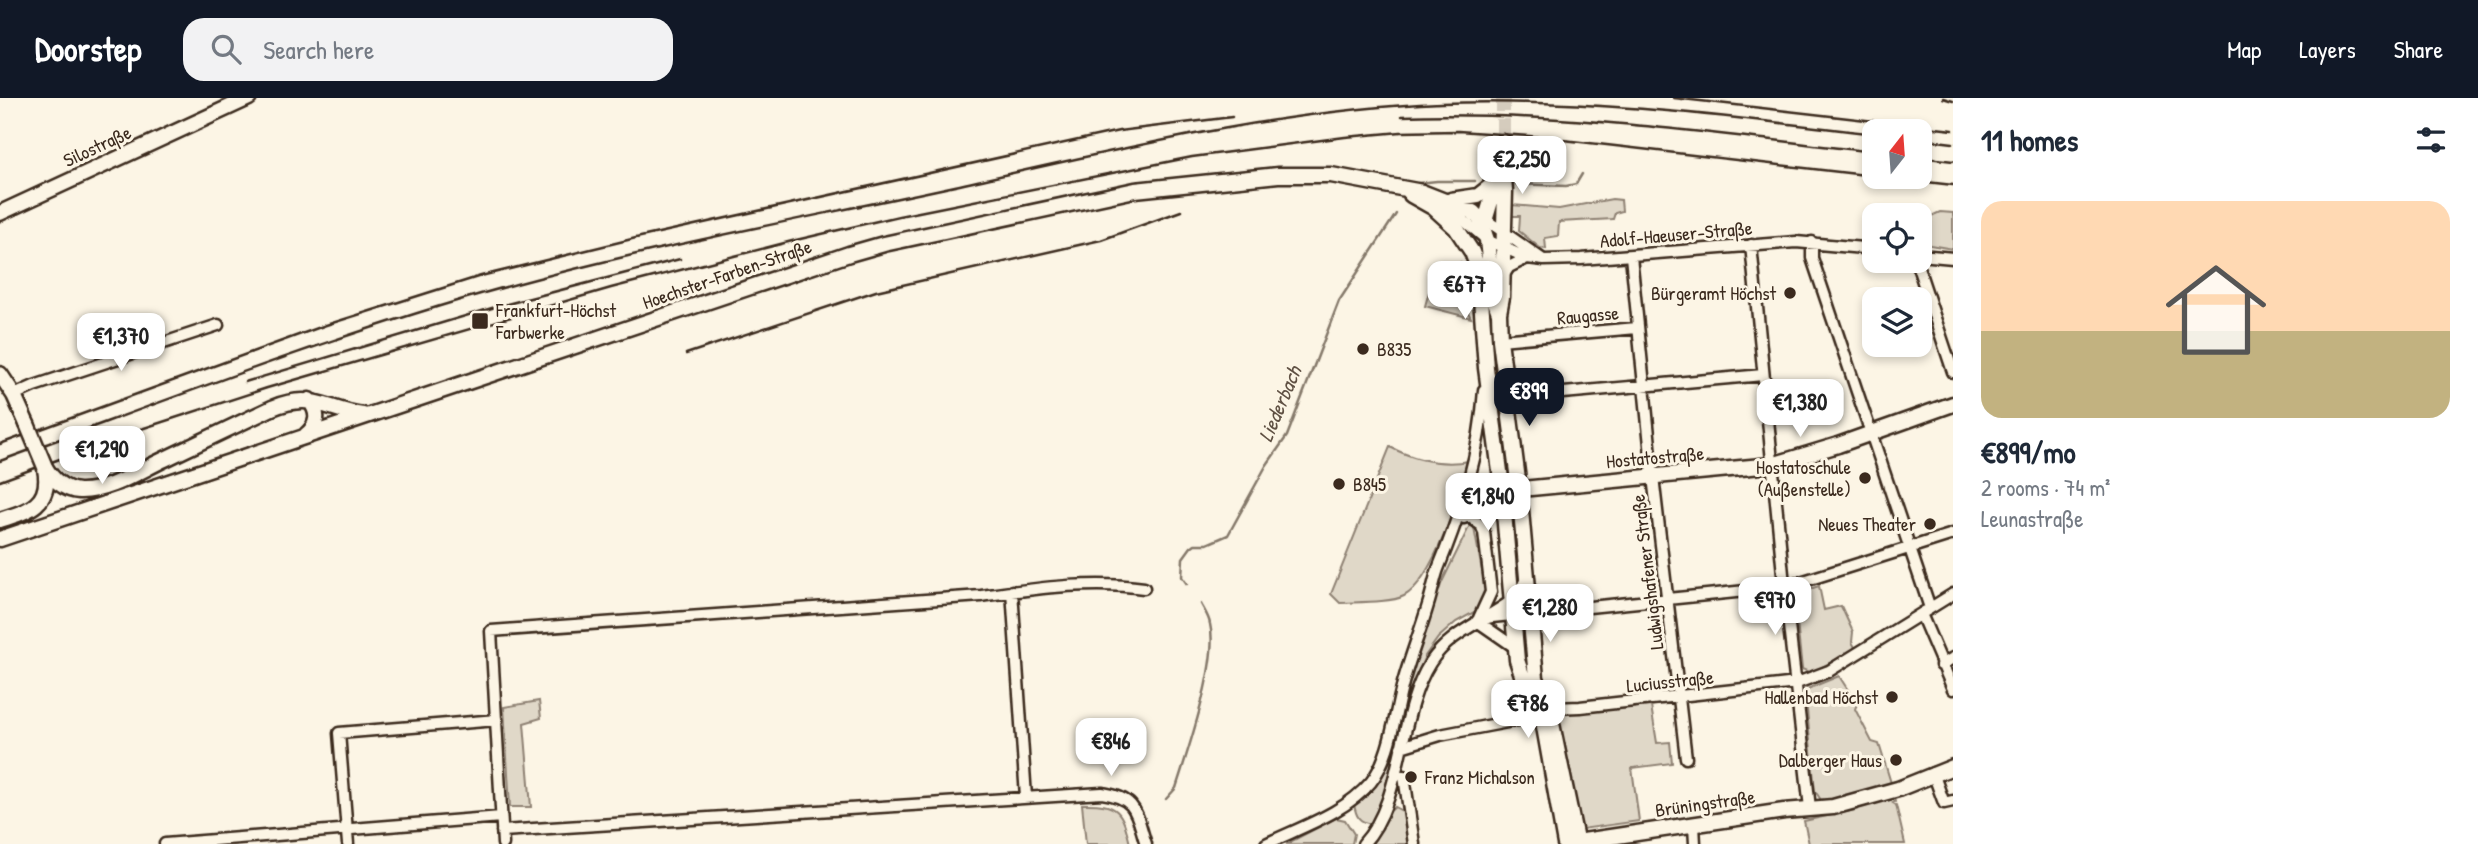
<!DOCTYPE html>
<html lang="en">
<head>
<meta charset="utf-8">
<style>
  body { margin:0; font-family:"Patrick Hand",sans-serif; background:#f2f2f3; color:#1f2937; height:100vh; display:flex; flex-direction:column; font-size:26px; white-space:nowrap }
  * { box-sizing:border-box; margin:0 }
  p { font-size:23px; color:#747a83 }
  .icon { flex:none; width:38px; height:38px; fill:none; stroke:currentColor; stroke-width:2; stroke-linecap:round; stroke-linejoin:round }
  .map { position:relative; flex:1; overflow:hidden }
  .side { display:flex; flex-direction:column; background:#fff; width:525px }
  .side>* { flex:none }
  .needle { width:46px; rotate:17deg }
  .buttons { position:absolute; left:1862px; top:21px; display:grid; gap:14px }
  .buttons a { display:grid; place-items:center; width:70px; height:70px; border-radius:14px; background:#fff; box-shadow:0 4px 10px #0003; font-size:35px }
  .price { position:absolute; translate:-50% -60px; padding:0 16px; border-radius:14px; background:#fff; color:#222; font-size:23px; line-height:46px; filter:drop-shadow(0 2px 4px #0008) }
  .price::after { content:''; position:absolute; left:50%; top:42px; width:21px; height:16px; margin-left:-10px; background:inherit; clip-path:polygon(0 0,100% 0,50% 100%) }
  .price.selected { background:#111827; color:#fff }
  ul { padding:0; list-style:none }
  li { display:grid; align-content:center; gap:14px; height:371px; padding:0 28px }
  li+li { border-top:2px solid #e0e1e3 }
  li span { display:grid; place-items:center; height:217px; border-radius:21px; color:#555 }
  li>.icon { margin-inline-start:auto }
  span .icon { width:126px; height:126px; fill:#fffc; stroke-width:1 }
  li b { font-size:30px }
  h2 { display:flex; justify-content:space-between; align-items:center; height:84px; padding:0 28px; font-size:30px }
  header { display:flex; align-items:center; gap:42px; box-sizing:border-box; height:98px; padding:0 35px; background:#111827; color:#fff }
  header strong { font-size:33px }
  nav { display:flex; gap:38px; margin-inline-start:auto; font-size:24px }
  .search { width:490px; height:63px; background:#f2f2f3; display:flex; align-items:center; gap:18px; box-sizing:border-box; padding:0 24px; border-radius:21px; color:#747a83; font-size:26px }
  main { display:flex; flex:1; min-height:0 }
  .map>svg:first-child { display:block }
</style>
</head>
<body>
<header>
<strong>Doorstep</strong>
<div class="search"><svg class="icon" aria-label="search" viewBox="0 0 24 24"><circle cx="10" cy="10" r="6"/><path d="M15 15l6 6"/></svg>Search here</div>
<nav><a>Map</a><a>Layers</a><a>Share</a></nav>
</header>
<main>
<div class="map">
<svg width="1953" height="746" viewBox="0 0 1953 746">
  <rect width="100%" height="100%" fill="#fcf5e5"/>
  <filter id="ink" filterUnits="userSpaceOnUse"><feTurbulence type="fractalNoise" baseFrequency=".0143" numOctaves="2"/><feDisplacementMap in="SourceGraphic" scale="14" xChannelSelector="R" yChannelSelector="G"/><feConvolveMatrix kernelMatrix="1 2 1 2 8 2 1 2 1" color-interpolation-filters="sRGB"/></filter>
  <g filter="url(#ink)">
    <path fill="#e0d8c8" stroke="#8e8173" stroke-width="2" d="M1612 101 1621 102 1622 113 1615 115 1613 121 1559 124 1558 138 1545 140 1546 151 1540 150 1519 133 1520 118H1511L1512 107 1559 111Z
      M1940 114 1953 115V151L1930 147 1920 143V123Z
      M1460 165 1465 208 1471 220 1425 208 1434 176 1453 174Z
      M1390 349C1415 362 1441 368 1469 363 1460 395 1433 483 1404 498 1391 505 1356 504 1340 505L1331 496Z
      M1470 427 1474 430 1486 494 1483 504 1476 513 1456 524 1438 540 1425 558 1415 582 1381 709 1372 726C1359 724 1356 719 1354 706L1373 690 1387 663 1417 552 1442 484Z
      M1819 488 1824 512 1841 508 1853 534 1852 544 1856 551 1811 575 1802 571 1794 496Z
      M1839 578 1857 606 1855 611 1872 644 1879 646 1891 685 1827 704 1821 702 1815 693 1805 592Z
      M539 603 541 620 524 625 531 709H510L504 609Z
      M1651 608 1657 645 1670 644 1672 665 1632 670 1639 723 1582 731 1557 616Z
      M1893 697 1895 704 1893 705 1896 707 1905 746H1809L1804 723 1855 712Z
      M1082 706C1119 705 1122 713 1130 746H1086Z
      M1395 709 1406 715 1410 746H1372L1388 715Z
      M1336 720 1345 722 1354 736 1352 746H1286Z"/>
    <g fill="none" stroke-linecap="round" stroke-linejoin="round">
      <path stroke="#85796b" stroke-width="2.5" d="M1418 85 1437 83H1475
        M1516 86 1566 88 1576 86 1582 76
        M1187 486 1182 479 1183 460 1191 449 1195 446H1207L1228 437 1266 368 1287 338 1339 203 1396 116
        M1166 701 1176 690C1188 652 1219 562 1210 526 1209 519 1204 512 1201 506"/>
      <path stroke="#d5ccbd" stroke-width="14" stroke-dasharray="14 7" stroke-linecap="butt" d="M1503 0V44"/>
      <defs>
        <path id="street" d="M1438 107 1456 116 1487 142 1527 160 1544 162 1581 161 1796 144 1874 151
          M1482 119 1542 161
          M1812 144V160L1930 510
          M1751 147 1783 476 1810 710
          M1920 157 1953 160
          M1631 158 1654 387 1686 660
          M1916 163 1953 274
          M1503 178 1509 169 1527 160
          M1500 242 1637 230
          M14 297 34 288 218 227
          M1508 300 1763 277
          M1467 417 1481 427 1484 434 1491 494 1479 520
          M1464 420 1481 401 1502 393
          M1012 493 1026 699
          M1921 516 1953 591
          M1477 523 1492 519 1785 489 1953 436
          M1477 523 1516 550
          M1941 567 1953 560
          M1547 607 1554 610 1580 609 1797 585 1829 573 1953 496
          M1401 649 1440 637 1518 622 1524 621 1535 608
          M1933 675 1944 705 1953 703
          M1404 678 1414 746
          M1694 727 1695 746
          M502 733 1102 695C1138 700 1136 716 1146 746
          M165 746 501 719
          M348 746 339 635 497 622
          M503 746 491 533 981 498C1034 491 1090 482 1144 490
          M1266 746C1301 729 1345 715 1371 684 1392 657 1395 610 1405 578 1412 554 1421 531 1428 507 1432 495 1434 482 1438 471 1462 412 1480 355 1484 292
          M1363 746C1404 702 1397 617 1430 565 1450 534 1483 524 1511 503 1518 498 1522 489 1526 481"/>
        <path id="secondary" d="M1503 63 1505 93 1502 199 1499 215 1500 242 1519 390 1536 580 1551 621 1577 746
          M1411 97 1434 110 1456 130 1472 154 1479 173 1486 270 1501 381 1517 562 1524 583 1543 623 1565 746
          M1451 102 1478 98 1497 83
          M0 115 249 0
          M1482 133 1503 63V44
          M0 276 14 297 27 326
          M306 337C318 327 320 315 309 302
          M45 369C52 381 64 392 79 393 108 394 139 373 165 361 200 344 236 327 272 310 314 293 325 312 363 317
          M1511 392 1772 367 1838 347 1953 306
          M0 422C29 413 52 406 45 371
          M0 441 849 156 884 146 1135 92 1278 77H1331L1422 94 1473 114 1480 121 1487 142 1493 198 1499 215
          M1570 745 1784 713 1833 709 1898 691 1953 669"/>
      </defs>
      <use href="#street" stroke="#3b2a1e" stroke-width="15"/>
      <use href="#secondary" stroke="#3b2a1e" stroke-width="19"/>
      <use href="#street" stroke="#fcf5e5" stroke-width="10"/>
      <use href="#secondary" stroke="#fcf5e5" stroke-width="14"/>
      <path stroke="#3b2a1e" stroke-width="2.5" d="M1674 0 1953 32
        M1943 0 1953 3
        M1402 18C1561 13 1717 36 1874 54
        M1920 41 1953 45
        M1920 59 1953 63
        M1883 79 1953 87
        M686 256 876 193 1101 142 1181 113
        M245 284 492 210 680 161
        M0 346 326 227 481 178 636 140 1119 33 1232 19
        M0 363C160 305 320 242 484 195 639 151 798 122 955 88 1116 52 1276 12 1441 5 1586 0 1730 19 1874 36
        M0 383 141 331 267 290 611 190 796 142 899 118 1192 59 1345 39 1401 34 1458 33 1529 38 1874 78"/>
      <defs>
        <path id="secondary-bridge" d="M27 326 45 369"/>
      </defs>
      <use href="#secondary-bridge" stroke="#3b2a1e" stroke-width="19" stroke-linecap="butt"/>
      <use href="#secondary-bridge" stroke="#fcf5e5" stroke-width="14"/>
    </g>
  </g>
  <g fill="#3b2a1e" stroke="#fcf5e5" stroke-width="2.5">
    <circle cx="1790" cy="195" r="7"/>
    <rect x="471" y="214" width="18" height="18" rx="3.5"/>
    <circle cx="1363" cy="251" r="7"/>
    <circle cx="1865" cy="380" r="7"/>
    <circle cx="1339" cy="386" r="7"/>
    <circle cx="1930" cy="426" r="7"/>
    <circle cx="1892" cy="599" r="7"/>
    <circle cx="1896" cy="662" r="7"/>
    <circle cx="1411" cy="679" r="7"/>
  </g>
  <g text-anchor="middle" stroke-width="6" stroke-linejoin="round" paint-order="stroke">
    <g font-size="19" fill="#3b2a1e" stroke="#fcf5e5">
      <text transform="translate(97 48) rotate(-25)" y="7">Silostraße</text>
      <text transform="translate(1676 136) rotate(-5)" y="7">Adolf-Haeuser-Straße</text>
      <text transform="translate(727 176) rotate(-19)" y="7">Hoechster-Farben-Straße</text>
      <text transform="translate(1588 217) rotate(-5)" y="7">Raugasse</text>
      <text transform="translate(1655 359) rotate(-5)" y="7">Hostatostraße</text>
      <text transform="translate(1647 474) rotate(-97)" y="7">Ludwigshafener Straße</text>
      <text transform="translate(1670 583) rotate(-6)" y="7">Luciusstraße</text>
      <text transform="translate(1705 705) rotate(-8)" y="7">Brüningstraße</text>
    </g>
    <g font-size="19" fill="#3b2a1e" stroke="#fcf5e5" text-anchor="end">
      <text x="1776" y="202">Bürgeramt Höchst</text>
      <text x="496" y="219" text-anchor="start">Frankfurt-Höchst<tspan x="496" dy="22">Farbwerke</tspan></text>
      <text x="1377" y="258" text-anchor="start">B835</text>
      <text x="1851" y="376">Hostatoschule<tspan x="1851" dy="22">(Außenstelle)</tspan></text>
      <text x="1353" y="393" text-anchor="start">B845</text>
      <text x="1916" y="433">Neues Theater</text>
      <text x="1878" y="606">Hallenbad Höchst</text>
      <text x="1882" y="669">Dalberger Haus</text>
      <text x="1425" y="686" text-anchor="start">Franz Michalson</text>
    </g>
    <g font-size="21" font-style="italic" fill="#605144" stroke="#fcf5e5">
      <text transform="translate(1280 306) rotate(-67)" y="7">Liederbach</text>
    </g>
  </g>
</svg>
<div class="buttons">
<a><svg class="needle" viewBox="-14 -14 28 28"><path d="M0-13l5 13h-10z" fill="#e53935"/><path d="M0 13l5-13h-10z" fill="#747a83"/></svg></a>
<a><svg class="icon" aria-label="locate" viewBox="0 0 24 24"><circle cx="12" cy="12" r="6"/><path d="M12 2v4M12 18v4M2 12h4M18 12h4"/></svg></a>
<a><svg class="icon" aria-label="layers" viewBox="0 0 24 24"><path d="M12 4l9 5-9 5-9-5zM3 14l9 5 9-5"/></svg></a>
</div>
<b class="price" style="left:1522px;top:98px">€2,250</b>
<b class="price" style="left:1465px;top:223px">€677</b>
<b class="price" style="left:121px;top:275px">€1,370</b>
<b class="price selected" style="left:1529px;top:330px">€899</b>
<b class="price" style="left:1800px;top:341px">€1,380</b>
<b class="price" style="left:102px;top:388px">€1,290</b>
<b class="price" style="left:1488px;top:435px">€1,840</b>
<b class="price" style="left:1775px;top:539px">€970</b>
<b class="price" style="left:1550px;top:546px">€1,280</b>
<b class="price" style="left:1528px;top:642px">€786</b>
<b class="price" style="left:1111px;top:680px">€846</b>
</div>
<section class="side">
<h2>11 homes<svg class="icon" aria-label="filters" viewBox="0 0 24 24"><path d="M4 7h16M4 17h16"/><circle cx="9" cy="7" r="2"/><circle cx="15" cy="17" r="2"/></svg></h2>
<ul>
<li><span style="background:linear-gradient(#ffd9b3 60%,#c2b280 0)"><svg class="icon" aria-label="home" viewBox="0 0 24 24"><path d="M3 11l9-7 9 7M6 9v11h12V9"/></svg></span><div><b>€899/mo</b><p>2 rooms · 74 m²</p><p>Leunastraße</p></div></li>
</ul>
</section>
</main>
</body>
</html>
